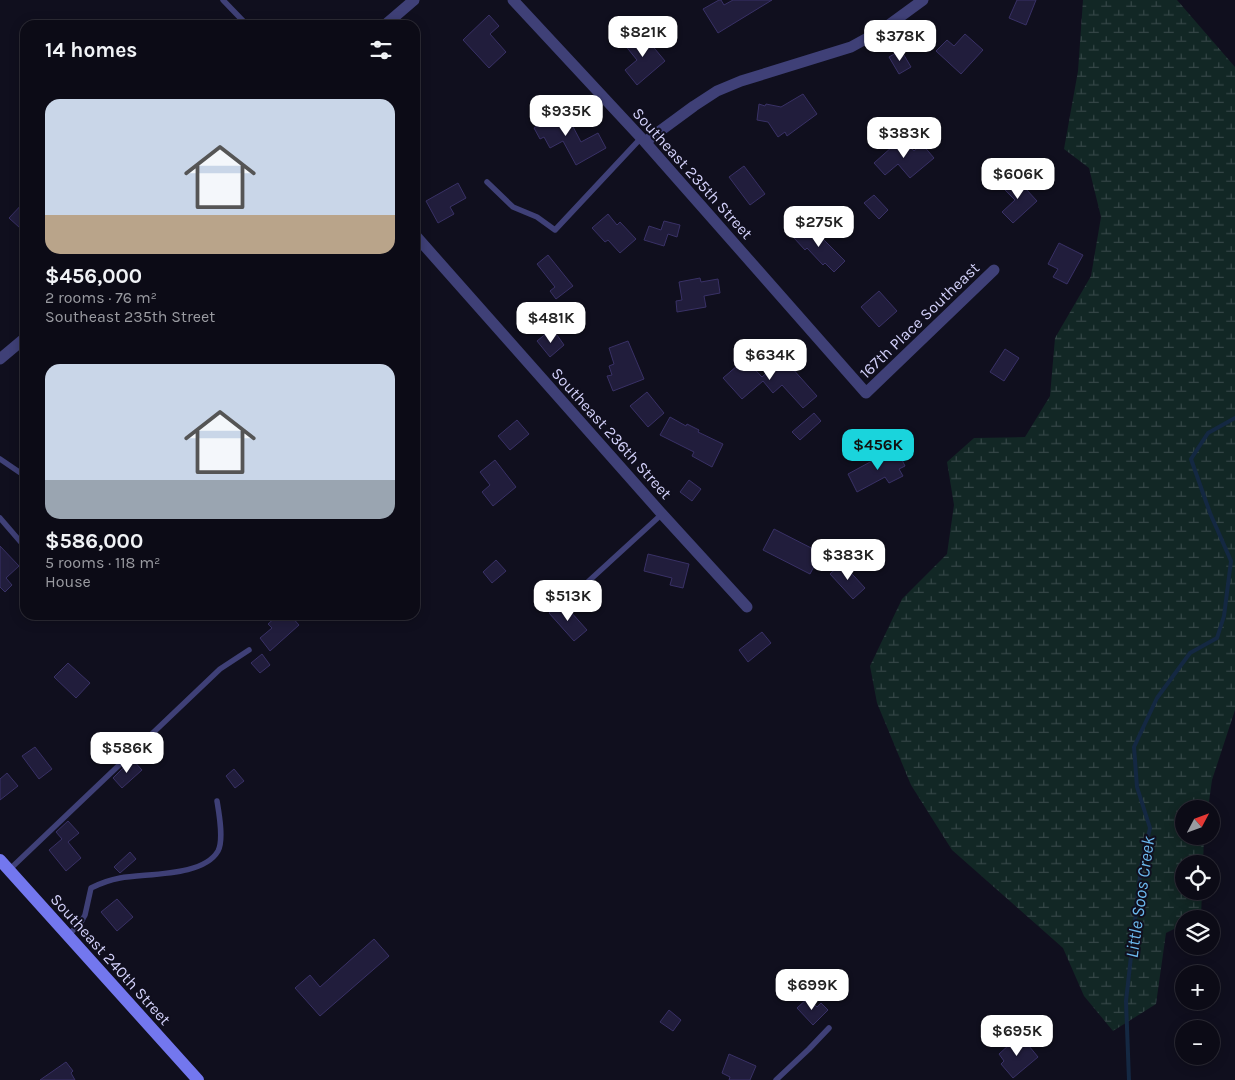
<!DOCTYPE html>
<html lang="en">
<head>
<meta charset="utf-8">
<style>
  body { margin:0; font-family:Karla,sans-serif; background:#1a1923; color:#f1f3f6; height:100vh; display:flex; flex-direction:column; font-size:19px; white-space:nowrap }
  * { box-sizing:border-box; margin:0 }
  p { font-size:16px; color:#9a9ba1 }
  .icon { flex:none; width:28px; height:28px; fill:none; stroke:currentColor; stroke-width:2; stroke-linecap:round; stroke-linejoin:round }
  .map { position:relative; flex:1; overflow:hidden }
  .panel { position:absolute; left:20px; top:20px; width:400px; height:600px; display:flex; flex-direction:column; background:#0c0b16; border-radius:15px; box-shadow:0 2px 12px #0003,0 0 0 1px #2c2b35 }
  .panel>* { flex:none }
  .needle { width:32px; rotate:49deg }
  .fabs { position:absolute; left:1175px; top:800px; display:grid; gap:10px }
  .fabs a { display:grid; place-items:center; width:45px; height:45px; border-radius:50%; background:#0c0b16; box-shadow:0 2px 12px #0003,0 0 0 1px #2c2b35; font-size:25px }
  .price { position:absolute; translate:-50% -42px; padding:0 11px; border-radius:10px; background:#fff; color:#222; font-size:16px; line-height:32px; filter:drop-shadow(0 1px 2px #0008) }
  .price::after { content:''; position:absolute; left:50%; top:30px; width:15px; height:11px; margin-left:-8px; background:inherit; clip-path:polygon(0 0,100% 0,50% 100%) }
  .price.selected { background:#1ad4dc; color:#111 }
  ul { padding:0; list-style:none }
  li { display:grid; align-content:center; gap:10px; height:265px; padding:0 25px }
  li span { display:grid; place-items:center; height:155px; border-radius:15px; color:#555 }
  li>.icon { margin-inline-start:auto }
  span .icon { width:90px; height:90px; fill:#fffc; stroke-width:1 }
  li b { font-size:21px }
  h2 { display:flex; justify-content:space-between; align-items:center; height:60px; padding:0 25px; font-size:21px }
  .map>svg:first-child { display:block }
</style>
</head>
<body>
<div class="map">
<svg width="1235" height="1080" viewBox="0 0 1235 1080">
  <defs>
    <pattern id="wetland-marsh" width="20" height="14" patternUnits="userSpaceOnUse" patternTransform="scale(1.25)"><rect width="20" height="14" fill="#122725"/><path d="M1 5h8M5 5V1M11 12h8M15 12V8" fill="none" stroke="#344546"/></pattern>
  </defs>
  <rect width="100%" height="100%" fill="#100f1e"/>
  <path fill="url(#wetland-marsh)" d="M1083 0H1177L1235 67V710L1212 780 1208 809H1184V836H1204L1203 864H1184V891H1202L1201 916 1195 919H1184V924L1166 933 1156 1004 1113 1031 1084 996 1063 948 952 850 911 785 877 703 870 666 902 599 947 554 954 505 947 462 974 438 1025 437 1050 396 1055 338 1091 276 1101 217 1089 168 1064 149 1078 71Z"/>
  <g fill="none" stroke-linecap="round" stroke-linejoin="round">
    <path stroke="#142842" stroke-width="4" d="M1129 1080 1126 1001 1141 867 1150 828 1137 787 1134 747 1157 698 1190 653 1217 638 1224 616 1231 561 1210 513 1191 459 1208 433 1235 418"/>
  </g>
  <path fill="#211d3c" stroke="#393166" d="M719 0H721L724 5 733 0H772L718 33 703 9Z
    M1017 0H1036L1026 25 1009 18Z
    M489 15 499 26 490 34 506 52 489 68 463 40Z
    M640 31 665 61 637 85 625 70 637 60 624 44Z
    M965 34 983 50 961 74 936 51 947 40 954 46Z
    M901 50 911 67 899 74 889 57Z
    M803 94 817 114 787 136 785 132 778 137 768 122 757 120 759 104 765 106 766 104 781 107Z
    M549 107 560 126 570 121 581 142 598 133 606 148 576 165 563 141 550 148 544 137 540 139 534 128 537 126 532 116Z
    M902 138 914 151 922 144 934 158 910 178 898 164 885 175 874 163Z
    M744 166 765 194 750 205 729 177Z
    M1014 176 1037 201 1013 223 1002 212 1015 200 1002 187Z
    M458 183 466 198 450 207 454 214 438 223 426 201Z
    M874 195 888 210 879 219 864 203Z
    M25 201V223L20 228 9 218Z
    M608 214 617 225 620 222 636 239 620 253 608 240 605 242 592 228Z
    M664 221 680 225 677 237 668 234 664 246 644 240 649 226 661 230Z
    M808 224 845 261 834 272 825 263 823 265 807 248 805 250 794 238Z
    M1059 243 1083 255 1067 284 1053 277 1058 269 1048 264Z
    M548 255 573 286 556 299 550 291 555 287 537 264Z
    M700 278 701 282 718 279 720 293 704 296 706 307 677 312 676 301 682 300 679 282Z
    M879 291 897 311 879 327 861 307Z
    M548 332 553 338 557 335 564 345 550 357 537 341Z
    M628 341 644 379 613 391 607 376 612 375 609 366 614 364 609 348Z
    M1005 349 1019 358 1004 381 990 372Z
    M783 358 817 396 803 408 782 385 773 393 763 381 742 399 723 378 745 359 762 377Z
    M647 392 664 413 648 427 630 406Z
    M814 413 821 421 800 440 792 432Z
    M670 417 686 426 687 424 699 430 698 432 723 444 712 467 692 456 694 452 660 435Z
    M517 420 529 434 510 450 498 436Z
    M896 448 905 466 899 469 903 476 889 483 885 477 857 492 848 474Z
    M495 460 516 487 493 506 482 492 490 485 480 472Z
    M689 480 701 489 692 501 680 492Z
    M774 529 821 553 810 574 763 550Z
    M0 546 19 566 6 578 12 585 5 592 0 587Z
    M648 554 689 564 683 588 670 585 672 578 644 571Z
    M496 560 506 571 492 583 483 572Z
    M842 563 865 588 853 599 830 574Z
    M562 602 587 630 574 641 549 613Z
    M286 615H290L299 625 270 651 260 638 272 628 268 624 277 616 280 620Z
    M762 632 771 643 748 662 739 650Z
    M262 654 270 665 260 673 251 663Z
    M68 663 90 683 76 698 54 677Z
    M35 747 52 769 39 779 22 756Z
    M132 759 142 770 122 788 113 778Z
    M234 769 244 781 235 788 226 776Z
    M7 773 18 786 0 800V779Z
    M68 821 79 833 68 842 81 858 66 871 49 850 62 839 56 832Z
    M130 852 136 859 120 873 114 867Z
    M117 899 133 917 117 931 101 912Z
    M374 939 389 956 320 1016 295 988 310 975 320 987Z
    M808 998 817 1007 821 1003 828 1010 813 1025 797 1008Z
    M669 1010 681 1020 673 1031 660 1022Z
    M1020 1035 1038 1057 1013 1078 1001 1064 1004 1061 999 1054Z
    M729 1054 756 1066 750 1080H729L730 1077 722 1073Z
    M66 1062 73 1071 71 1073 75 1080H40Z"/>
  <g fill="none" stroke-linecap="round" stroke-linejoin="round">
    <path stroke="#3f4077" stroke-width="5.5" d="M223 0 247 25
      M487 182 513 207 537 217 555 230 641 138
      M0 459 25 476
      M0 518 25 547
      M579 590 662 514
      M9 870 220 669 249 650
      M68 935 80 924 85 915 91 888C101 883 109 880 120 878 147 873 203 877 218 851 224 840 219 813 217 801
      M776 1080 809 1049 829 1028"/>
    <path stroke="#3f4077" stroke-width="11" d="M513 0 645 142 866 393 994 270
      M385 25 414 0
      M645 142 694 106 717 91 741 81 851 47 882 30 923 0
      M415 235 662 514 747 607
      M0 359 25 338"/>
    <path stroke="#7377ee" stroke-width="12" d="M0 860 198 1080"/>
  </g>
  <g text-anchor="middle" stroke-width="4" stroke-linejoin="round" paint-order="stroke">
    <g font-size="16" fill="#d3d1fa" stroke="#100f1e">
      <text transform="translate(693 173) rotate(48)" y="6">Southeast 235th Street</text>
      <text transform="translate(919 320) rotate(-44)" y="6">167th Place Southeast</text>
      <text transform="translate(612 433) rotate(48)" y="6">Southeast 236th Street</text>
      <text transform="translate(111 959) rotate(48)" y="6">Southeast 240th Street</text>
    </g>
    <g font-size="18" font-style="italic" fill="#6bb8ed" stroke="#100f1e">
      <text transform="translate(1140 897) rotate(-82)" y="6">Little Soos Creek</text>
    </g>
  </g>
</svg>
<div class="fabs">
<a><svg class="needle" viewBox="-14 -14 28 28"><path d="M0-13l5 13h-10z" fill="#e53935"/><path d="M0 13l5-13h-10z" fill="#9a9ba1"/></svg></a>
<a><svg class="icon" aria-label="locate" viewBox="0 0 24 24"><circle cx="12" cy="12" r="6"/><path d="M12 2v4M12 18v4M2 12h4M18 12h4"/></svg></a>
<a><svg class="icon" aria-label="layers" viewBox="0 0 24 24"><path d="M12 4l9 5-9 5-9-5zM3 14l9 5 9-5"/></svg></a>
<a>+</a>
<a>−</a>
</div>
<b class="price" style="left:643px;top:58px">$821K</b>
<b class="price" style="left:900px;top:62px">$378K</b>
<b class="price" style="left:566px;top:137px">$935K</b>
<b class="price" style="left:904px;top:159px">$383K</b>
<b class="price" style="left:1018px;top:200px">$606K</b>
<b class="price" style="left:819px;top:248px">$275K</b>
<b class="price" style="left:551px;top:344px">$481K</b>
<b class="price" style="left:770px;top:381px">$634K</b>
<b class="price selected" style="left:878px;top:471px">$456K</b>
<b class="price" style="left:848px;top:581px">$383K</b>
<b class="price" style="left:568px;top:622px">$513K</b>
<b class="price" style="left:127px;top:774px">$586K</b>
<b class="price" style="left:812px;top:1011px">$699K</b>
<b class="price" style="left:1017px;top:1057px">$695K</b>
<section class="panel">
<h2>14 homes<svg class="icon" aria-label="filters" viewBox="0 0 24 24"><path d="M4 7h16M4 17h16"/><circle cx="9" cy="7" r="2"/><circle cx="15" cy="17" r="2"/></svg></h2>
<ul>
<li><span style="background:linear-gradient(#c9d6e8 75%,#b9a48a 0)"><svg class="icon" aria-label="home" viewBox="0 0 24 24"><path d="M3 11l9-7 9 7M6 9v11h12V9"/></svg></span><div><b>$456,000</b><p>2 rooms · 76 m²</p><p>Southeast 235th Street</p></div></li>
<li><span style="background:linear-gradient(#c9d6e8 75%,#9aa5b1 0)"><svg class="icon" aria-label="home" viewBox="0 0 24 24"><path d="M3 11l9-7 9 7M6 9v11h12V9"/></svg></span><div><b>$586,000</b><p>5 rooms · 118 m²</p><p>House</p></div></li>
</ul>
</section>
</div>
</body>
</html>
